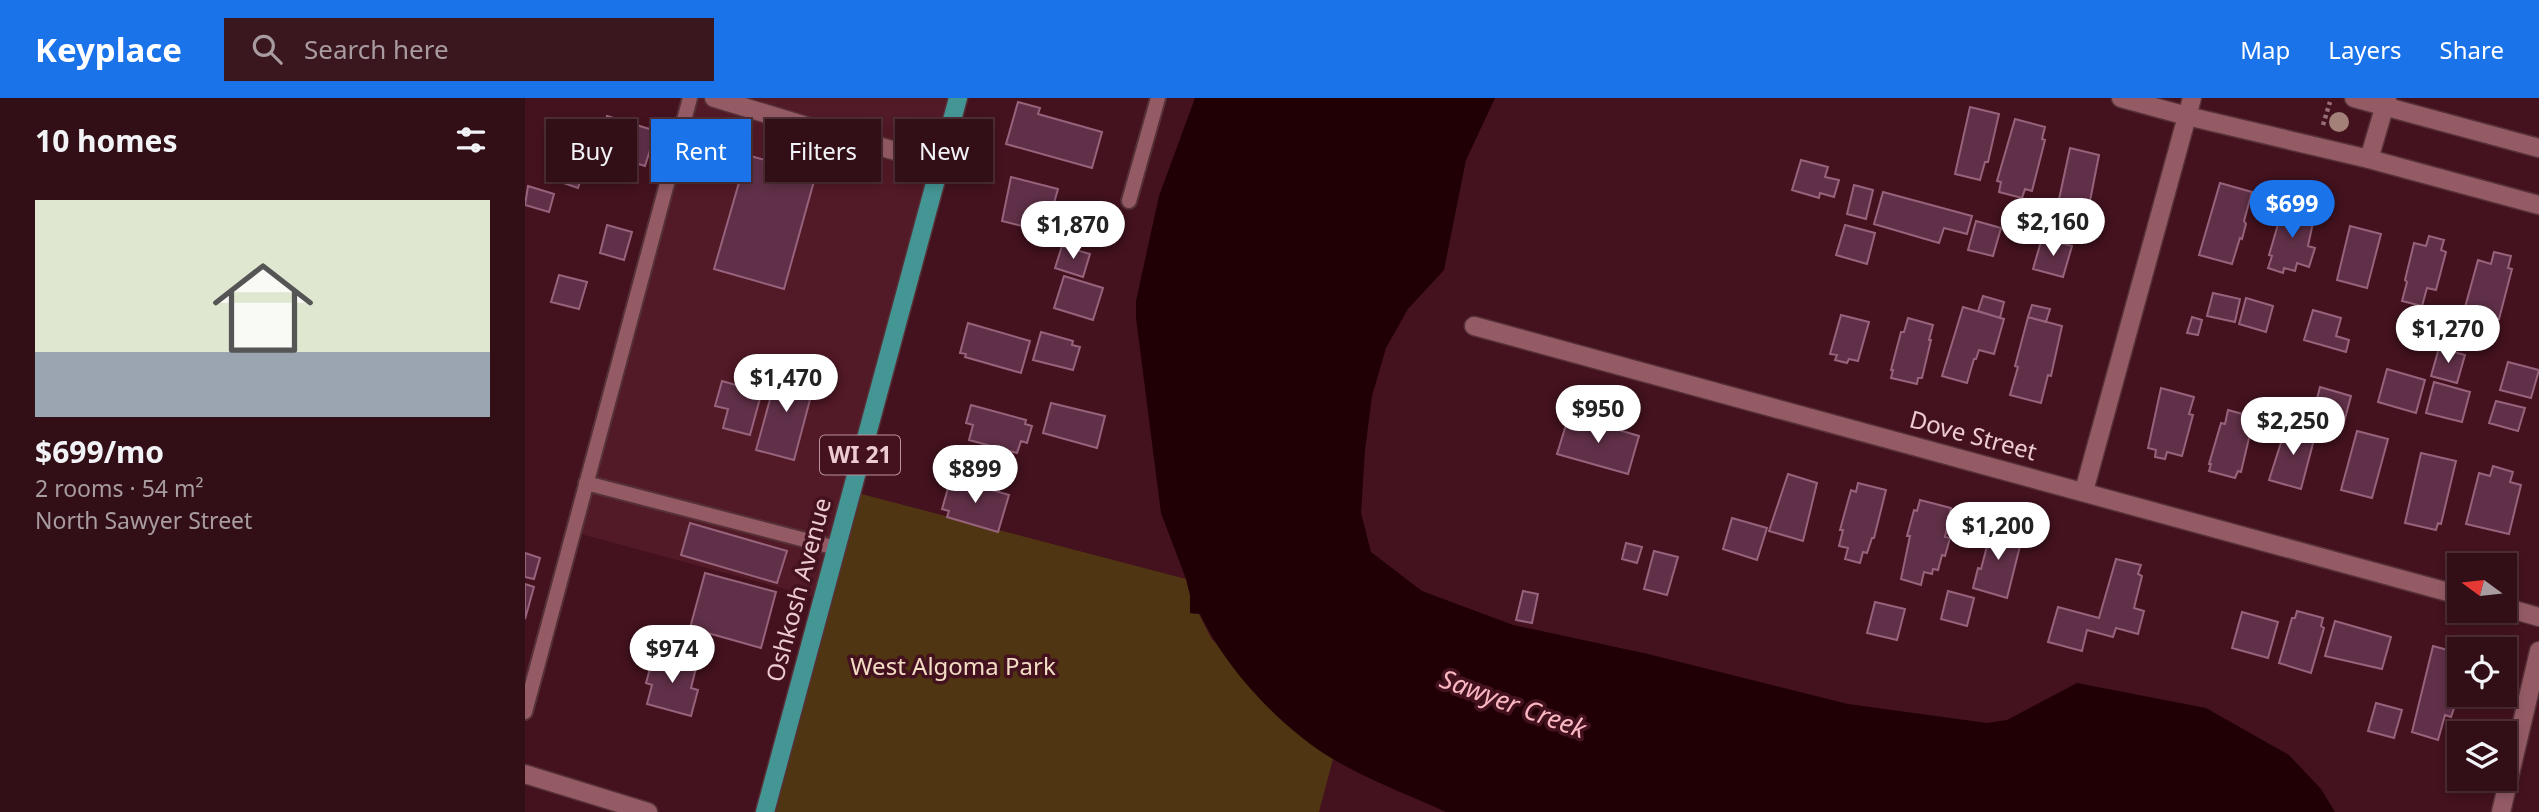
<!DOCTYPE html>
<html lang="en">
<head>
<meta charset="utf-8">
<style>
  body { margin:0; font-family:"Noto Sans",sans-serif; background:#3a171f; color:#f1f3f6; height:100vh; display:flex; flex-direction:column; font-size:26px; white-space:nowrap }
  * { box-sizing:border-box; margin:0 }
  p { font-size:23px; color:#a89ca1 }
  .icon { flex:none; width:38px; height:38px; fill:none; stroke:currentColor; stroke-width:2; stroke-linecap:round; stroke-linejoin:round }
  .map { position:relative; flex:1; overflow:hidden }
  .details { display:flex; flex-direction:column; background:#320e16; width:525px }
  .details>* { flex:none }
  .banner { position:absolute; left:21px; top:21px; width:665px; height:63px; display:flex; gap:14px }
  .needle { width:46px; rotate:285deg }
  .controls { position:absolute; left:1922px; top:455px; display:grid; gap:14px }
  .controls a { display:grid; place-items:center; width:70px; height:70px; border-radius:0px; background:#320e16; box-shadow:0 4px 10px #0003,0 0 0 2px #4d2e35; font-size:35px }
  .price { position:absolute; translate:-50% -60px; padding:0 16px; border-radius:24px; background:#fff; color:#222; font-size:23px; line-height:46px; filter:drop-shadow(0 2px 4px #0008) }
  .price::after { content:''; position:absolute; left:50%; top:42px; width:21px; height:16px; margin-left:-10px; background:inherit; clip-path:polygon(0 0,100% 0,50% 100%) }
  .price.active { background:#1a73e8; color:#fff }
  ul { padding:0; list-style:none }
  li { display:grid; align-content:center; gap:14px; height:371px; padding:0 35px }
  li span { display:grid; place-items:center; height:217px; border-radius:0px; color:#555 }
  li>.icon { margin-inline-start:auto }
  span .icon { width:126px; height:126px; fill:#fffc; stroke-width:1 }
  li b { font-size:30px }
  h2 { display:flex; justify-content:space-between; align-items:center; height:84px; padding:0 35px; font-size:30px }
  .chip { padding:0 24px; border-radius:0px; background:#320e16; box-shadow:0 4px 10px #0003,0 0 0 2px #4d2e35; font-size:24px; line-height:63px }
  .chip.active { background:#1a73e8; color:#fff }
  header { display:flex; align-items:center; gap:42px; box-sizing:border-box; height:98px; padding:0 35px; background:#1a73e8; color:#fff }
  header strong { font-size:33px }
  nav { display:flex; gap:38px; margin-inline-start:auto; font-size:24px }
  .search { width:490px; height:63px; background:#3a171f; display:flex; align-items:center; gap:18px; box-sizing:border-box; padding:0 24px; border-radius:0px; color:#a89ca1; font-size:26px }
  main { display:flex; flex:1; min-height:0 }
  .map>svg:first-child { display:block }
</style>
</head>
<body>
<header>
<strong>Keyplace</strong>
<div class="search"><svg class="icon" aria-label="search" viewBox="0 0 24 24"><circle cx="10" cy="10" r="6"/><path d="M15 15l6 6"/></svg>Search here</div>
<nav><a>Map</a><a>Layers</a><a>Share</a></nav>
</header>
<main>
<section class="details">
<h2>10 homes<svg class="icon" aria-label="filters" viewBox="0 0 24 24"><path d="M4 7h16M4 17h16"/><circle cx="9" cy="7" r="2"/><circle cx="15" cy="17" r="2"/></svg></h2>
<ul>
<li><span style="background:linear-gradient(#dfe7d0 70%,#9aa5b1 0)"><svg class="icon" aria-label="home" viewBox="0 0 24 24"><path d="M3 11l9-7 9 7M6 9v11h12V9"/></svg></span><div><b>$699/mo</b><p>2 rooms · 54 m²</p><p>North Sawyer Street</p></div></li>
</ul>
</section>
<div class="map">
<svg width="2014" height="714" viewBox="0 0 2014 714">
  <rect width="100%" height="100%" fill="#43121e"/>
  <path fill="#521926" d="M165 0H433L297 501 48 434Z"/>
  <path fill="#503512" d="M325 393 661 481 665 497V515L674 516 686 540 771 634 808 661 794 714H240Z"/>
  <path fill="#200005" d="M670 0H970L941 62 919 172 883 211 861 250 847 298 840 352 836 415 846 454 897 493 988 527 1123 556 1323 606 1462 625 1482 622 1552 585 1681 610 1764 657 1796 691 1810 714H921C884 697 843 682 808 661 757 631 700 570 675 516L665 515V497L661 481 636 415 611 220V203L634 98Z"/>
  <path fill="#603048" stroke="#97637c" stroke-width="2" d="M493 4 515 10 513 16 577 34 567 70 481 46Z
    M1445 9 1474 16 1463 64H1460L1455 82 1430 76Z
    M82 18 131 33 120 68 107 64 105 73 93 69 97 58 90 56 84 74 67 68Z
    M1490 21 1520 29 1517 41 1520 42 1507 93 1500 91 1497 100 1474 94 1476 84 1472 83Z
    M34 48 63 58 53 90 24 80Z
    M1545 50 1574 57 1563 113 1533 106Z
    M222 57 291 76 259 191 189 171Z
    M1276 62 1303 69 1300 79 1314 82 1309 99 1295 95 1294 100 1267 92Z
    M486 79 533 91 527 112 547 117 542 139 477 123Z
    M1695 85 1727 94 1719 123 1721 126 1717 141 1715 140 1707 166 1674 157Z
    M1329 87 1348 92 1341 121 1322 116Z
    M3 88 29 96 24 114 0 107Z
    M1358 94 1447 118 1442 136 1419 130 1414 145 1349 126Z
    M1759 106 1790 115 1783 148 1790 150 1784 169 1772 165 1770 173 1759 170 1758 175 1743 170 1747 158 1744 157Z
    M1451 123 1476 130 1468 158 1443 152Z
    M82 127 107 134 99 162 75 155Z
    M1320 127 1350 135 1342 166 1311 157Z
    M1825 128 1856 136 1842 190 1812 182Z
    M1904 138 1919 142 1916 152 1921 154 1911 192 1902 190 1897 208 1877 203 1882 184 1880 182 1889 145 1901 148Z
    M1517 140 1547 148 1538 179 1508 171Z
    M537 148 565 156 558 179 530 170Z
    M1969 154 1986 158 1983 170 1987 171 1974 221 1969 220 1967 227 1955 224 1957 216 1939 213 1953 162 1966 166Z
    M34 177 62 184 54 211 26 204Z
    M539 178 578 190 568 222 529 210Z
    M1688 195 1715 201 1710 224 1682 218Z
    M1458 198 1479 204 1475 220 1453 213Z
    M1721 200 1748 208 1741 234 1714 226Z
    M1507 207 1525 211 1521 224 1503 219Z
    M1438 209 1479 221 1469 256 1454 252 1451 261H1449L1442 285 1417 278Z
    M1788 212 1816 220 1811 238 1824 242 1821 254 1779 242Z
    M1316 217 1344 224 1333 263 1324 261 1322 265 1310 262 1312 257 1305 256Z
    M1503 219 1537 228 1526 278 1523 277 1516 305 1485 297 1493 269 1490 268Z
    M1667 219 1677 222 1673 237 1662 235Z
    M1383 220 1408 227 1404 242H1406L1397 280H1393L1392 286 1366 280 1368 272H1366L1376 234H1379Z
    M443 225 505 243 496 275 440 259 441 256 435 255Z
    M516 234 548 243 547 247 555 249 548 272 508 262Z
    M1914 250 1940 257 1932 285 1906 278Z
    M1983 264 2014 272 2006 300 1975 292Z
    M254 269 291 279 269 362 231 352Z
    M1862 271 1900 282 1891 315 1853 304Z
    M214 275 240 282 225 337 198 330 203 311 190 308 197 283 211 287Z
    M1909 284 1945 294 1937 324 1901 315Z
    M1795 289 1826 298 1818 328 1787 320Z
    M1636 290 1669 299 1664 316 1668 317 1657 358 1642 354 1640 361 1630 359 1631 352 1623 350Z
    M1971 303 2000 310 1993 333 1964 325Z
    M526 305 580 318 572 350 518 335Z
    M446 307 501 322 500 326 507 328 502 345 496 343 492 355 444 342 448 327 441 325Z
    M1703 312 1729 319 1716 374 1713 373 1710 380 1684 373 1686 366H1684L1696 325 1700 326Z
    M1044 317 1114 338 1103 376 1032 356Z
    M1762 326 1791 334 1776 391 1744 382Z
    M1832 333 1863 341 1847 400 1816 392Z
    M1896 355 1931 363 1916 426 1913 425 1911 432 1880 425Z
    M1968 368 1988 374 1985 384 1996 387 1984 436 1941 426 1954 375 1965 378Z
    M1263 376 1292 385 1278 443 1244 433Z
    M426 380 484 397 473 434 422 419 424 413 417 411Z
    M1333 385 1361 392 1349 440H1347L1342 455 1338 454 1335 465 1320 461 1323 450 1314 448 1318 432H1315L1326 392 1331 394Z
    M1395 402 1426 410 1420 439 1425 440 1420 458 1417 457 1413 472 1408 471 1407 476 1399 474 1396 487 1376 481 1385 438H1382L1389 412 1392 413Z
    M1207 420 1242 430 1232 462 1198 451Z
    M165 425 262 453 252 485 156 457Z
    M1468 425 1482 428 1480 436 1497 440 1482 500 1448 490 1453 470 1456 471Z
    M1101 445 1117 449 1112 465 1097 461Z
    M1129 453 1153 459 1142 497 1119 491Z
    M0 455 15 460 9 481 0 479Z
    M1591 461 1616 467 1613 476 1617 478 1609 510 1619 513 1613 536 1591 530 1588 539 1562 532 1557 553 1523 544 1533 509 1574 520Z
    M180 475 251 494 236 550 165 530Z
    M0 486 9 489 0 521Z
    M998 493 1013 496 1007 525 991 522Z
    M1423 493 1449 500 1442 528 1416 521Z
    M1350 504 1380 511 1372 542 1342 535Z
    M1772 513 1798 520 1796 528 1799 530 1786 575 1754 565 1767 520H1770Z
    M1717 514 1753 524 1743 560 1707 550Z
    M1810 523 1866 539 1857 571 1800 558Z
    M1908 548 1934 555V596L1926 619 1920 617 1913 642 1887 634Z
    M129 556 172 566 166 590 173 592 166 618 122 606 127 587 121 585Z
    M1851 605 1877 612 1869 640 1843 633Z"/>
  <g fill="none" stroke-linecap="round" stroke-linejoin="round">
    <defs>
      <path id="lane" d="M604 103 633 0
        M61 385 311 450
        M0 614 165 0"/>
      <path id="street" d="M189 0 308 36 415 65
        M1844 61 1862 0
        M949 228 1934 497
        M1559 393 1667 0
        M1979 509 2014 519
        M0 676 123 714
        M1976 714 2014 553"/>
      <path id="secondary" d="M1596 0 1662 18 1844 61 2014 107
        M1829 0 2014 50"/>
      <path id="primary" d="M240 714 433 0"/>
    </defs>
    <use href="#lane" stroke="#573138" stroke-width="18"/>
    <use href="#street" stroke="#573138" stroke-width="21"/>
    <use href="#secondary" stroke="#573138" stroke-width="21"/>
    <use href="#primary" stroke="#573138" stroke-width="21"/>
    <path stroke="#986f78" stroke-width="4.5" stroke-dasharray="3.5 3.5" stroke-linecap="butt" d="M1798 27 1805 4"/>
    <use href="#lane" stroke="#945b65" stroke-width="14"/>
    <use href="#street" stroke="#945b65" stroke-width="18"/>
    <use href="#secondary" stroke="#945b65" stroke-width="18"/>
    <use href="#primary" stroke="#449695" stroke-width="18"/>
  </g>
  <circle fill="#a38179" cx="1814" cy="24" r="10"/>
  <g text-anchor="middle" stroke-width="7" stroke-linejoin="round" paint-order="stroke">
    <rect fill="#43121e" stroke="#ba949b" stroke-width="2" x="295" y="337.5" width="80" height="39" rx="5"/>
    <g font-size="23" font-weight="bold" fill="#edcbd0">
      <text x="335" y="365">WI 21</text>
    </g>
    <g font-size="24" fill="#edcbd0" stroke="#43121e">
      <text transform="translate(1448 338) rotate(15)" y="8">Dove Street</text>
      <text transform="translate(274 492) rotate(-75)" y="8">Oshkosh Avenue</text>
    </g>
    <g font-size="24" fill="#f2dcc4" stroke="#43121e">
      <text x="428" y="577">West Algoma Park</text>
    </g>
    <g font-size="26" font-style="italic" fill="#fbb7c1" stroke="#43121e">
      <text transform="translate(988 606) rotate(20)" y="9">Sawyer Creek</text>
    </g>
  </g>
</svg>
<div class="controls">
<a><svg class="needle" viewBox="-14 -14 28 28"><path d="M0-13l5 13h-10z" fill="#e53935"/><path d="M0 13l5-13h-10z" fill="#a89ca1"/></svg></a>
<a><svg class="icon" aria-label="locate" viewBox="0 0 24 24"><circle cx="12" cy="12" r="6"/><path d="M12 2v4M12 18v4M2 12h4M18 12h4"/></svg></a>
<a><svg class="icon" aria-label="layers" viewBox="0 0 24 24"><path d="M12 4l9 5-9 5-9-5zM3 14l9 5 9-5"/></svg></a>
</div>
<b class="price active" style="left:1767px;top:142px">$699</b>
<b class="price" style="left:1528px;top:160px">$2,160</b>
<b class="price" style="left:548px;top:163px">$1,870</b>
<b class="price" style="left:1923px;top:267px">$1,270</b>
<b class="price" style="left:261px;top:316px">$1,470</b>
<b class="price" style="left:1073px;top:347px">$950</b>
<b class="price" style="left:1768px;top:359px">$2,250</b>
<b class="price" style="left:450px;top:407px">$899</b>
<b class="price" style="left:1473px;top:464px">$1,200</b>
<b class="price" style="left:147px;top:587px">$974</b>
<div class="banner">
<a class="chip">Buy</a>
<a class="chip active">Rent</a>
<a class="chip">Filters</a>
<a class="chip">New</a>
</div>
</div>
</main>
</body>
</html>
